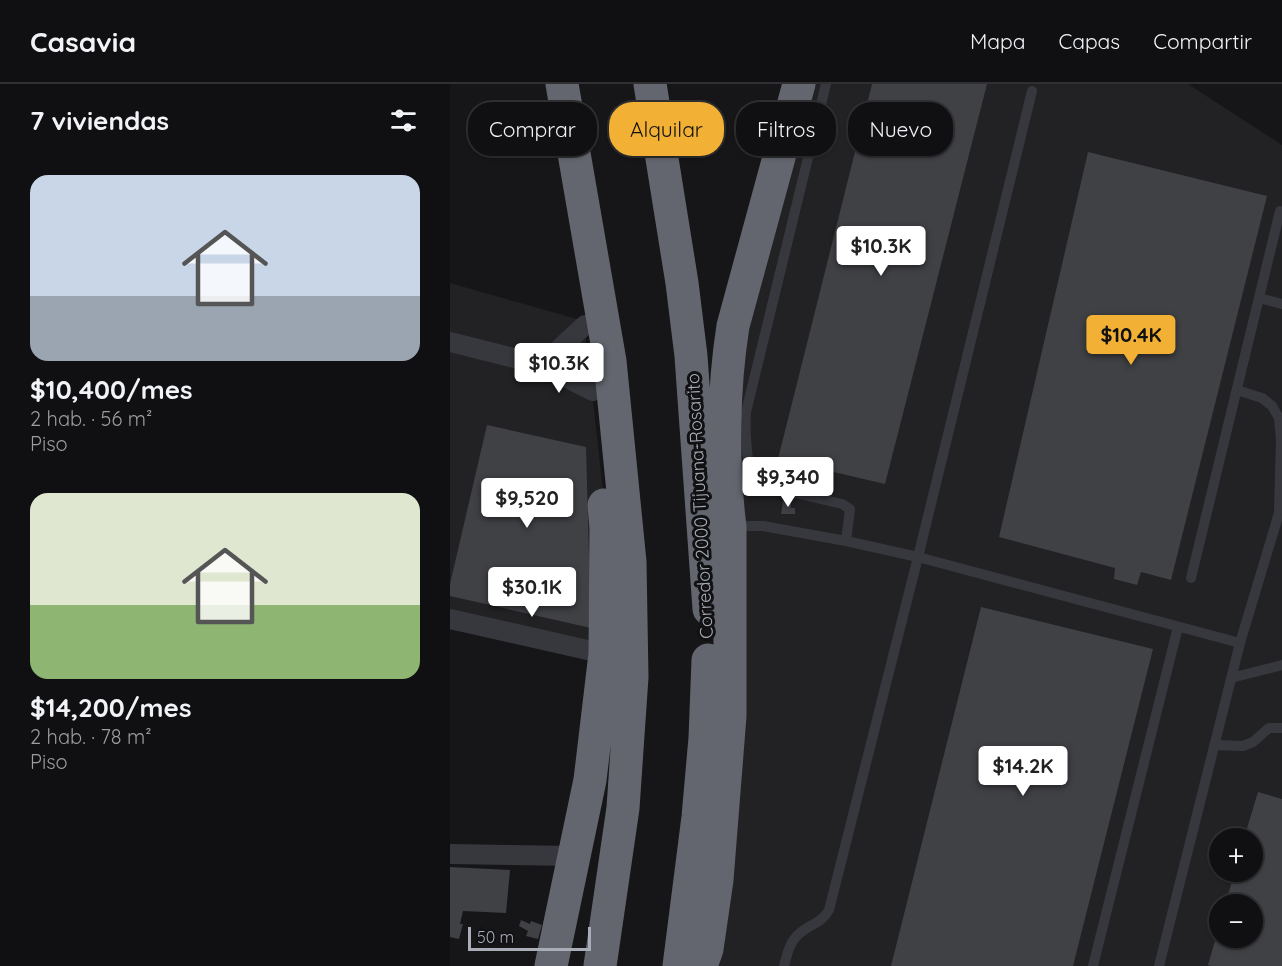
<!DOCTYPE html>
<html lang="es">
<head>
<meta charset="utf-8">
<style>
  body { margin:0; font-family:Quicksand,sans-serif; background:#19191b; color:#f1f3f6; height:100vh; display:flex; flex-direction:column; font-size:22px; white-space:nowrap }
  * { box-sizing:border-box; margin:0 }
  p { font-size:20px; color:#9c9d9f }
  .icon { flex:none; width:33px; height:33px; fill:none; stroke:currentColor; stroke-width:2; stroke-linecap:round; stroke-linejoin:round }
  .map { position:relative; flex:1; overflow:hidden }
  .panel { display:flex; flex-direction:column; background:#101012; width:450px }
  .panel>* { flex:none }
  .hud { position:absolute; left:18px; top:18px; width:570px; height:54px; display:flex; gap:12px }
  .tools { position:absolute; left:759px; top:744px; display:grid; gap:12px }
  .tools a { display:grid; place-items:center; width:54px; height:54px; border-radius:50%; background:#101012; box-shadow:0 2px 4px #0004,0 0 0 2px #303032; font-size:30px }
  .scale { position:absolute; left:18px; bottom:15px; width:123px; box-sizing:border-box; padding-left:6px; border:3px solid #a8adb8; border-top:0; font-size:16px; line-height:21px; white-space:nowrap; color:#a8adb8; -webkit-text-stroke:4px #111113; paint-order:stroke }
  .price { position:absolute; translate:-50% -51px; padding:0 14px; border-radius:6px; background:#fff; color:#222; font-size:20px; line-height:39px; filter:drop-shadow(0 2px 3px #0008) }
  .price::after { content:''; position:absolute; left:50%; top:36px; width:18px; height:14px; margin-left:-9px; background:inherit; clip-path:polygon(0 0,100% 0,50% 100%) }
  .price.active { background:#f2b134; color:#111 }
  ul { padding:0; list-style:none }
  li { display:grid; align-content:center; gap:12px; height:318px; padding:0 30px }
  li span { display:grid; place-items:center; height:186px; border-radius:18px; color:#555 }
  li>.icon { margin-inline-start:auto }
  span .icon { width:108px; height:108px; fill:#fffc; stroke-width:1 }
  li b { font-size:26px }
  h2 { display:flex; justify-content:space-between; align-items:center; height:72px; padding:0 30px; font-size:26px }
  .pill { padding:0 21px; border-radius:24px; background:#101012; box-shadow:0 2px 4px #0004,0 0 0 2px #303032; font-size:21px; line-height:54px }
  .pill.active { background:#f2b134; color:#111 }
  header { display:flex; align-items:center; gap:36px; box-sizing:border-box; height:84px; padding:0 30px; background:#101012; border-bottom:2px solid #303032 }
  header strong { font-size:28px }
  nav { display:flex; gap:33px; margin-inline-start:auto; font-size:21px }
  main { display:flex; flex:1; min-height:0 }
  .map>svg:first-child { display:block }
</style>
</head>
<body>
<header>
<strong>Casavia</strong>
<nav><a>Mapa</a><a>Capas</a><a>Compartir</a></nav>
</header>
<main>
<section class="panel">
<h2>7 viviendas<svg class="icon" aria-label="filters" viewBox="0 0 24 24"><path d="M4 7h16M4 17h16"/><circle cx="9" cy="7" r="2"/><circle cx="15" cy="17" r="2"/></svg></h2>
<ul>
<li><span style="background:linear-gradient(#c9d6e8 65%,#9aa5b1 0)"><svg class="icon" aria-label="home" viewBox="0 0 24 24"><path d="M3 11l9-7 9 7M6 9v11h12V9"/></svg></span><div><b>$10,400/mes</b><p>2 hab. · 56 m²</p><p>Piso</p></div></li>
<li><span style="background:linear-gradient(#dfe7d0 60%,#8fb573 0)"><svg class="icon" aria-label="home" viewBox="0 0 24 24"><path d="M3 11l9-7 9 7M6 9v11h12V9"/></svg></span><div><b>$14,200/mes</b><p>2 hab. · 78 m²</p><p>Piso</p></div></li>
</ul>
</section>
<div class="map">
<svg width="832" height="882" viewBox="0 0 832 882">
  <rect width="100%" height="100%" fill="#161618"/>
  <path fill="#222225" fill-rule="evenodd" d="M336 0H738L832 61V882H244L290 526 262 288ZM770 754H802V788H770ZM770 820H802V854H770Z
    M0 199 134 237 172 576 0 539Z"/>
  <path fill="#404145" d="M422 0H537L435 400 328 375Z
    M638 68 817 112 721 496 691 488 687 501 664 495 665 484 549 453Z
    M37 341 136 363 141 544 0 512V500Z
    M333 417H341V424H345V430H331Z
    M531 523 703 565 623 882H441Z
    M808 708 832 715V882H761L758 881 769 843 770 854H802V820H775L785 788H802V754H794Z
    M0 783 60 786 56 829 13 827 10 840H13L9 855 0 853Z
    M71 836 80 840 81 837 92 841 88 855 76 852 78 847 69 842Z"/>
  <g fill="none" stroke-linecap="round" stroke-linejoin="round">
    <path stroke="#37383d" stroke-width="10" d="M376 0 296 328C295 343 296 373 301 387 304 395 312 399 319 403L392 420 400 425 396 457
      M809 214 832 220
      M787 306 812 314 822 322 829 334 831 356 829 426
      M283 442H313L396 457 468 473 790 559
      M741 494 830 127
      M781 594 832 581
      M764 661 793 662 803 658 819 644H832
      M334 882C337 872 338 862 345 854 355 841 371 841 379 826L468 473 582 7
      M643 882 728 543
      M709 882 790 559 832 419"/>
    <path stroke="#37383d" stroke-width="20" d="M0 258 92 281 143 307
      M92 281 135 241
      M0 535 155 570
      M0 770 125 772"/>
    <path stroke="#63666e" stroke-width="33" d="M112 0 160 277 180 478 182 593 173 724 150 882
      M200 0 232 199 241 272 259 525
      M101 882 140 696 155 570 156 444 154 421
      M229 882 248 733 255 654 258 576
      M251 882 257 865 267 796 280 632V443C272 379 273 305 283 242L349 0"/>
  </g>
  <g text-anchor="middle" stroke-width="6" stroke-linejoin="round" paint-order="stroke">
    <g font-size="18" fill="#a8adb8" stroke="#111113">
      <text transform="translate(250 422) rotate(-93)" y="6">Corredor 2000 Tijuana-Rosarito</text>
    </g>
  </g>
</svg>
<div class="tools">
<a>+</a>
<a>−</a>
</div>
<div class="scale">50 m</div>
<b class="price" style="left:431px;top:193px">$10.3K</b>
<b class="price active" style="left:681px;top:282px">$10.4K</b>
<b class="price" style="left:109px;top:310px">$10.3K</b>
<b class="price" style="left:338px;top:424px">$9,340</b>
<b class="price" style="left:77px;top:445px">$9,520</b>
<b class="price" style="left:82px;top:534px">$30.1K</b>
<b class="price" style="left:573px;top:713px">$14.2K</b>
<div class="hud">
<a class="pill">Comprar</a>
<a class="pill active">Alquilar</a>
<a class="pill">Filtros</a>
<a class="pill">Nuevo</a>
</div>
</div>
</main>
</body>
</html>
